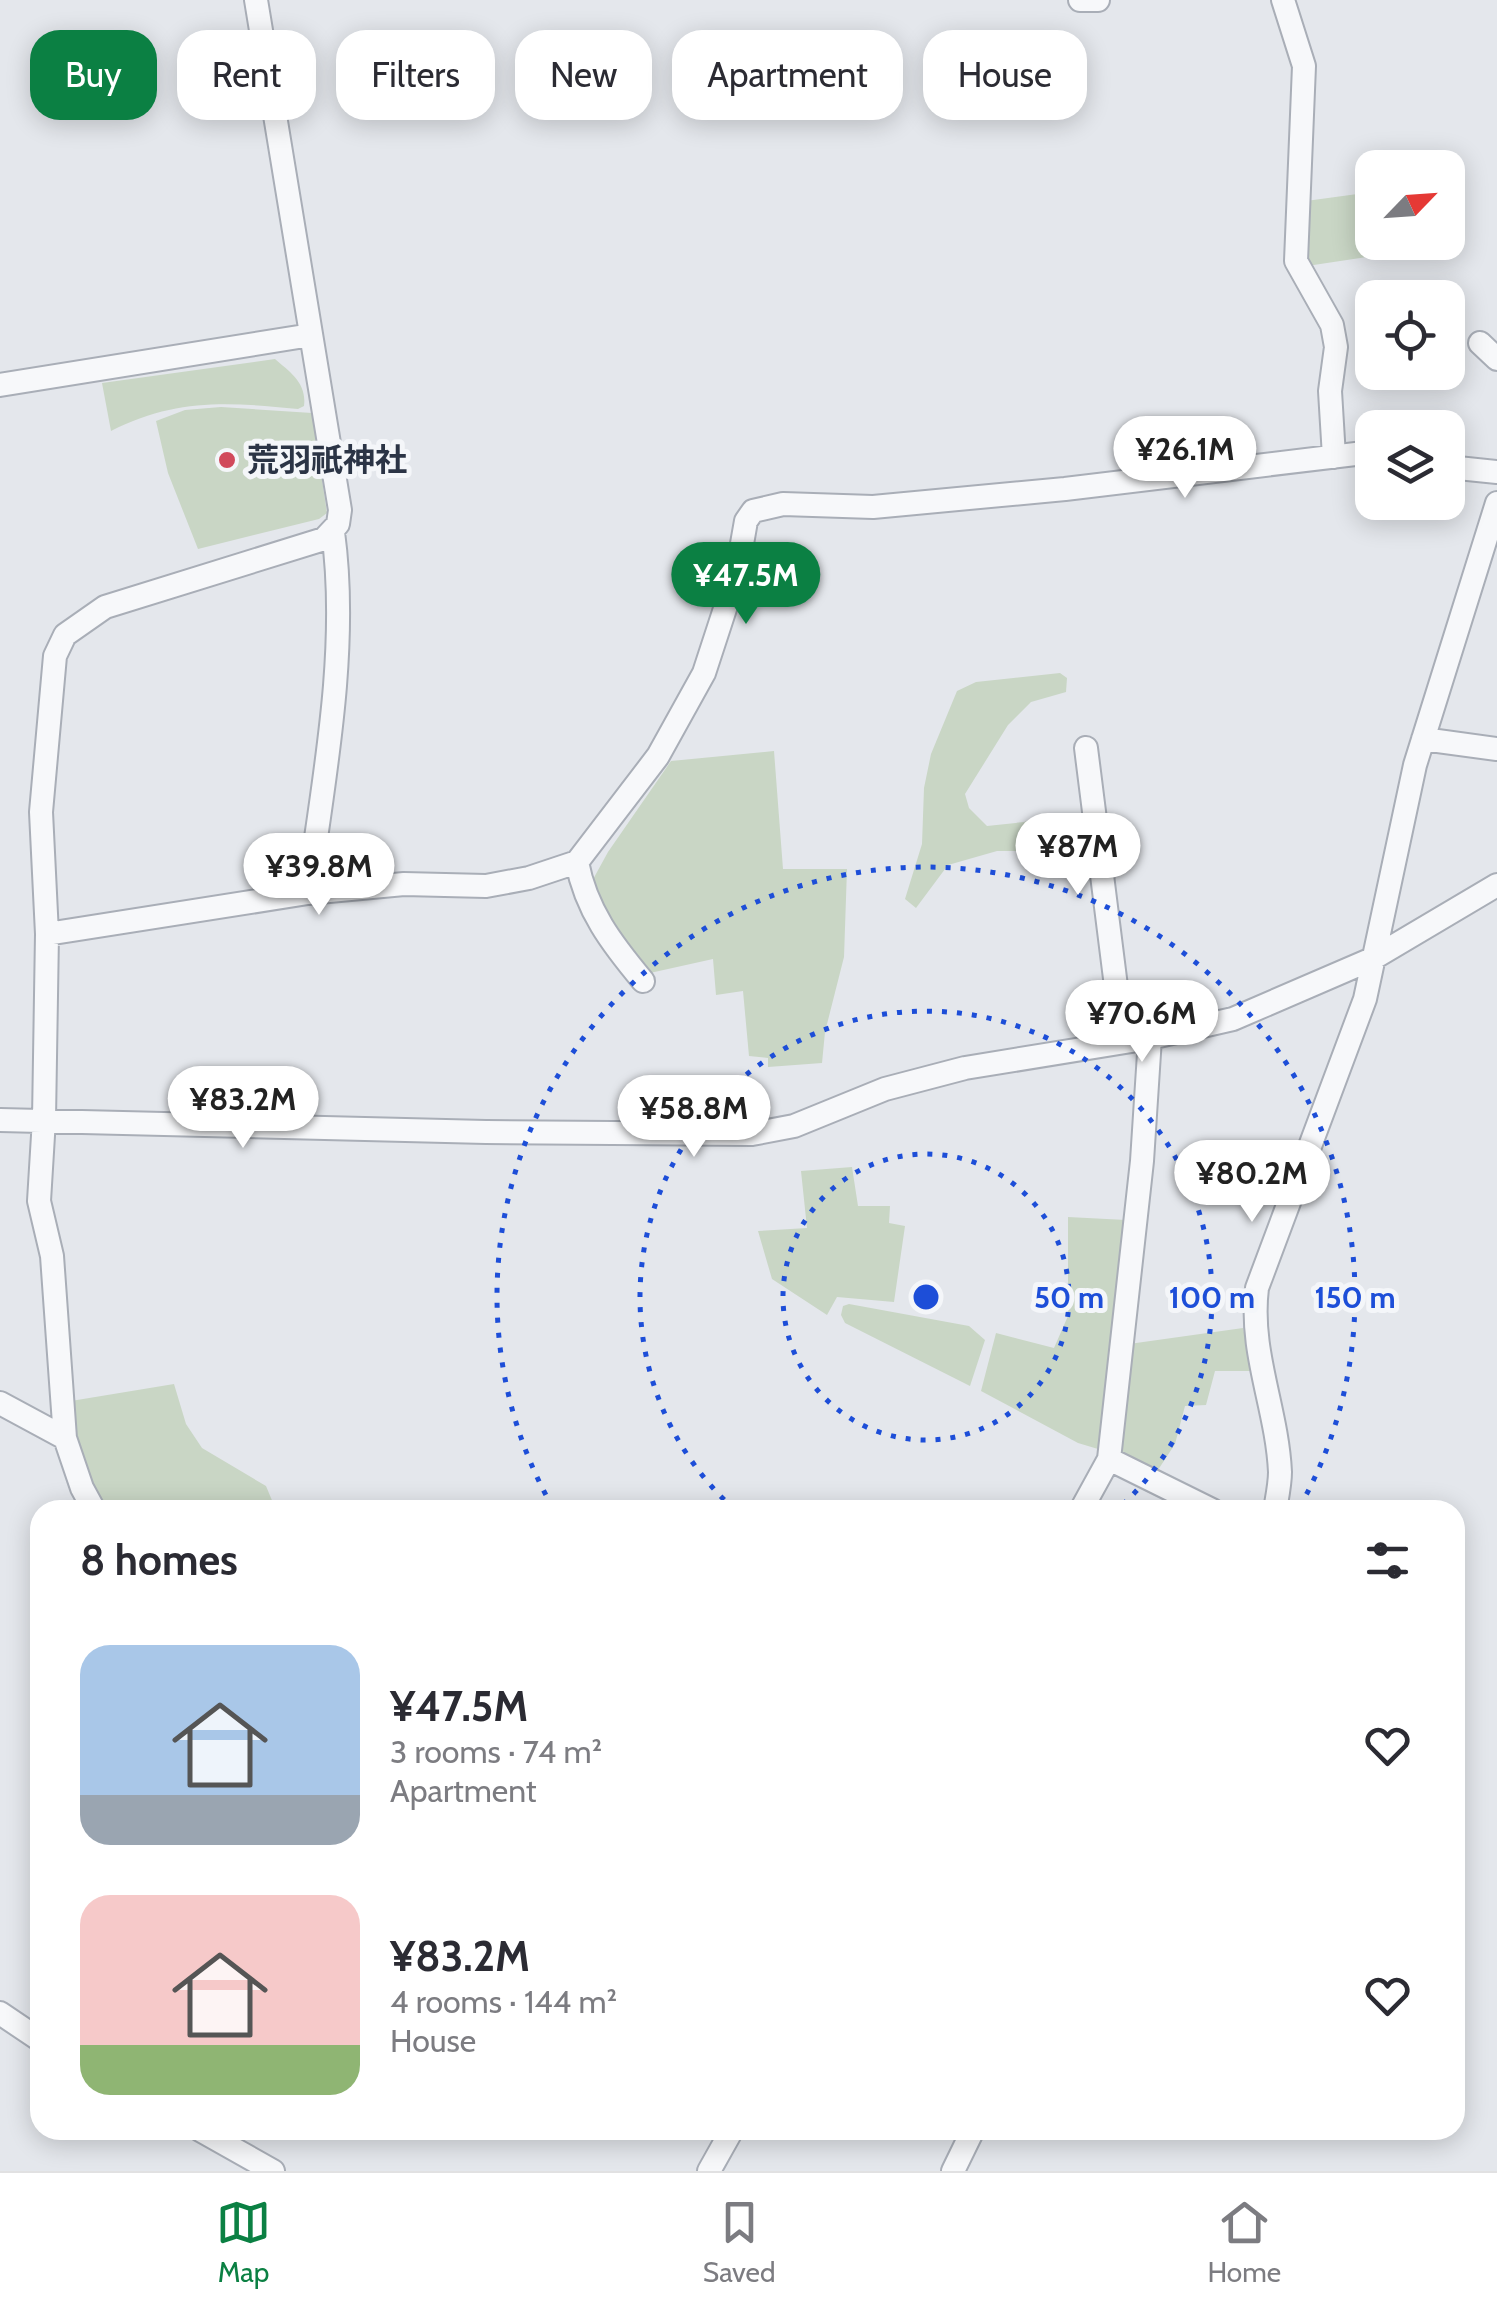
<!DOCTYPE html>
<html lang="en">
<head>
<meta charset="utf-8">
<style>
  body { margin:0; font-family:Cabin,"Noto Sans JP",sans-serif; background:#f2f2f3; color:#2b2b33; height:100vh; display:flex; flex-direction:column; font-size:38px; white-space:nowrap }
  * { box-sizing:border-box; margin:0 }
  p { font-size:32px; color:#7c7c81 }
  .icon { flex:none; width:55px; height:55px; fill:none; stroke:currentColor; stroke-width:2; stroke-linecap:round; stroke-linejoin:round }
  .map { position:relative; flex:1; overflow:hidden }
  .drawer { position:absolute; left:30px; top:1500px; width:1435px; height:640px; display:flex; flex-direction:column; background:#fff; border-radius:30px; box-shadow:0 5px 25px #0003 }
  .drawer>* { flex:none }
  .hud { position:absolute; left:30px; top:30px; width:1438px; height:90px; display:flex; gap:20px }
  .needle { width:65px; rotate:65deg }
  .controls { position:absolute; left:1355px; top:150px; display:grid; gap:20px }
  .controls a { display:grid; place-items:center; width:110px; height:110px; border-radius:20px; background:#fff; box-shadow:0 5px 25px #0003; font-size:50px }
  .price { position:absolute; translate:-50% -85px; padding:0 22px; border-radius:35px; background:#fff; color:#222; font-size:32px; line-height:65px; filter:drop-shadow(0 2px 5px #0008) }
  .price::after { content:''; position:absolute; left:50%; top:60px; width:30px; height:22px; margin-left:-15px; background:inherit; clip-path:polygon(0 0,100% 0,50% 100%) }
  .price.on { background:#0b8043; color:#fff }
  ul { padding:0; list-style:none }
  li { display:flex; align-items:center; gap:30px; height:250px; padding:0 50px }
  li span { display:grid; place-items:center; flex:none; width:280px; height:200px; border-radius:30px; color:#555 }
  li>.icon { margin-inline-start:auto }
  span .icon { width:120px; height:120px; fill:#fffc; stroke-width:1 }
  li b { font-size:42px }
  h2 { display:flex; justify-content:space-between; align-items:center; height:120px; padding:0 50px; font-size:42px }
  .pill { padding:0 35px; border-radius:30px; background:#fff; box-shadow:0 5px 25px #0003; font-size:35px; line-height:90px }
  .pill.on { background:#0b8043; color:#fff }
  .tabs { display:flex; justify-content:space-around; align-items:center; height:140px; border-top:2px solid #e1e1e2; background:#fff; font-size:28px; color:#7c7c81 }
  .tabs a { display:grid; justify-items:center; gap:5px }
  .tabs .on { color:#0b8043 }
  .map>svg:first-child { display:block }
</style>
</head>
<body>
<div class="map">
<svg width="1497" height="2171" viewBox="0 0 1497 2171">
  <rect width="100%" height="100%" fill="#e4e7ec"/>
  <path fill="#c9d6c5" d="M1372 192V242H1448V206L1463 205 1460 243 1307 266 1306 201Z
    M275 359C290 372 307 383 304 406L298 409C229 402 175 398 111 431L102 383Z
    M221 407 312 413 327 513 319 519 198 549 168 473 156 421 185 410Z
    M1060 673 1067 678 1066 692 1031 702 1008 725 965 794 969 808 987 826 1024 822 1046 814 1063 813 1075 824 1073 840 1039 851H997L948 865 916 908 905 899 922 844 924 788 931 754 957 691 976 682Z
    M774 751 783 869H847L844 957 825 1032 822 1063 768 1067V1058L749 1056 743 991 716 995 713 959 650 973 609 928 591 883 608 852 671 761Z
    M852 1167 858 1206H890L889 1223 905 1226 894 1302 837 1297 827 1315 772 1279 758 1231 807 1228 801 1171Z
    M1068 1217 1126 1220 1098 1449 1078 1443 981 1391 996 1333 1054 1348 1068 1316Z
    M849 1304 969 1326 985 1340 970 1386 845 1323 841 1315 843 1306Z
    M1243 1328 1253 1371H1215L1206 1405 1185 1406 1175 1444 1156 1473 1119 1457 1129 1344Z
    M174 1384 186 1424 202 1448 266 1486 276 1510H103L80 1462 71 1401Z"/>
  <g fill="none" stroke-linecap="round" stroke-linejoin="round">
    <defs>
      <path id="street" d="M1080 0H1098
        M1283 0 1304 66 1296 261 1332 325 1336 347 1330 391 1334 457
        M1480 343 1497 359
        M0 385 311 335
        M1448 467 1497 472
        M1423 739 1497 749
        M1086 748 1123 1042
        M308 893C324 778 349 648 333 532
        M47 934 308 893 404 884 486 886 529 878 577 862
        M643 981C612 944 586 910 577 862L658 756 704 673 737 572 746 521 753 511 783 504 873 507 1065 489 1372 452
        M1150 1038 1142 1161 1109 1459 1212 1510
        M0 1120 486 1132 752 1134 794 1126 885 1089 965 1068 1150 1038 1233 1019 1372 959 1497 885
        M0 1403 65 1438 52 1256 39 1201 44 1119 47 934 41 812 55 656 65 635 105 607 324 539 338 524 340 510 256 0
        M65 1438 82 1488 94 1510
        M1081 1510 1109 1459
        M1275 1510C1277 1498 1280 1484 1280 1472 1277 1408 1249 1352 1257 1288L1365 999 1415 765 1497 503
        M0 2013 40 2040
        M200 2130 273 2171
        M709 2171 732 2130
        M953 2171 973 2130"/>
    </defs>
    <use href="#street" stroke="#a9aeb7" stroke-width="26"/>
    <use href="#street" stroke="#f7f8fa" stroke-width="22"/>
  </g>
  <g fill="none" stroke="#1d4ed8" stroke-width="5" stroke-dasharray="5 10">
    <circle cx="926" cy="1297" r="143"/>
    <path d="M735 1510A286 286 0 1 1 1117 1510"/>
    <path d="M553 1508A429 429 0 1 1 1299 1508"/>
  </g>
  <circle fill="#d1495b" stroke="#f4f6f9" stroke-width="4" cx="227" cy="460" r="10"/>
  <g text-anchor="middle" stroke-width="10" stroke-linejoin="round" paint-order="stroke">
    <g font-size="32" font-weight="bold" fill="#2b3445" stroke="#f4f6f9" text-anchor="start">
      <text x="247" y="471">荒羽祇神社</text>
    </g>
  </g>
  <circle cx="926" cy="1297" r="15" fill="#1d4ed8" stroke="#f4f6f9" stroke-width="5"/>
  <g font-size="30" text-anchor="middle" font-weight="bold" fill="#1d4ed8" stroke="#f4f6f9" stroke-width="10" stroke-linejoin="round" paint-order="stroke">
    <text x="1069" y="1308">50 m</text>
    <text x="1212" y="1308">100 m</text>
    <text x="1355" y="1308">150 m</text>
  </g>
</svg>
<div class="controls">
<a><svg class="needle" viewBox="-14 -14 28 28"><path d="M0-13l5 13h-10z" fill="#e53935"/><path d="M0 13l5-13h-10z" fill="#7c7c81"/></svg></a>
<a><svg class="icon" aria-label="locate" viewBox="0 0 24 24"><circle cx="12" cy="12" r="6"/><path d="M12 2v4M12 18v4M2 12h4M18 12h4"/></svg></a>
<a><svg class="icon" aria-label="layers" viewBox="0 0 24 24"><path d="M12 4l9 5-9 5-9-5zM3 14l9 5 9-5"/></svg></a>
</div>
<b class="price" style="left:1185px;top:501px">¥26.1M</b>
<b class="price on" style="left:746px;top:627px">¥47.5M</b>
<b class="price" style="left:1078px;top:898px">¥87M</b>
<b class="price" style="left:319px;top:918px">¥39.8M</b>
<b class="price" style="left:1142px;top:1065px">¥70.6M</b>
<b class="price" style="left:243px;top:1151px">¥83.2M</b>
<b class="price" style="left:694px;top:1160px">¥58.8M</b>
<b class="price" style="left:1252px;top:1225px">¥80.2M</b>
<div class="hud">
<a class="pill on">Buy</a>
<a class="pill">Rent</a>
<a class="pill">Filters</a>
<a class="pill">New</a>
<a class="pill">Apartment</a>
<a class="pill">House</a>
</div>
<section class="drawer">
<h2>8 homes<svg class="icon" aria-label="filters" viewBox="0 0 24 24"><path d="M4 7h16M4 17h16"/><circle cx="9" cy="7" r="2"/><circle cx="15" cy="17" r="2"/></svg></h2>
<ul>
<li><span style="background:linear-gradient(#a9c7e8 75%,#9aa5b1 0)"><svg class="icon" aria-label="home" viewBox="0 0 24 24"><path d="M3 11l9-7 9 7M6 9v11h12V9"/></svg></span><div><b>¥47.5M</b><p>3 rooms · 74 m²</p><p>Apartment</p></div><svg class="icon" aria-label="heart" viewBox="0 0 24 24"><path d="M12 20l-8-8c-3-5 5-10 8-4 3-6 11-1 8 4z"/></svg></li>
<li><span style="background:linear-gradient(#f6c9c9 75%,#8fb573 0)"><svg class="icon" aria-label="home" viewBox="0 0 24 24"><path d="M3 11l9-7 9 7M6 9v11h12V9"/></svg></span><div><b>¥83.2M</b><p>4 rooms · 144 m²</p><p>House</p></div><svg class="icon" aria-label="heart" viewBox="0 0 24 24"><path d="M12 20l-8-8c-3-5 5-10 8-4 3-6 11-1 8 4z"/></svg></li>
</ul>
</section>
</div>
<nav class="tabs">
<a class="on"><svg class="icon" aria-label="map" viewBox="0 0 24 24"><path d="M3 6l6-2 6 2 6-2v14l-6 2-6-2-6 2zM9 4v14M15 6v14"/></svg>Map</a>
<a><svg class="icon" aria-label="saved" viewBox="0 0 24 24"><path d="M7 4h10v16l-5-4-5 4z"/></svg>Saved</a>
<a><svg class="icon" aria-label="home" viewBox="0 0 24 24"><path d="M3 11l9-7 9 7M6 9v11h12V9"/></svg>Home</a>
</nav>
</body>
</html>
